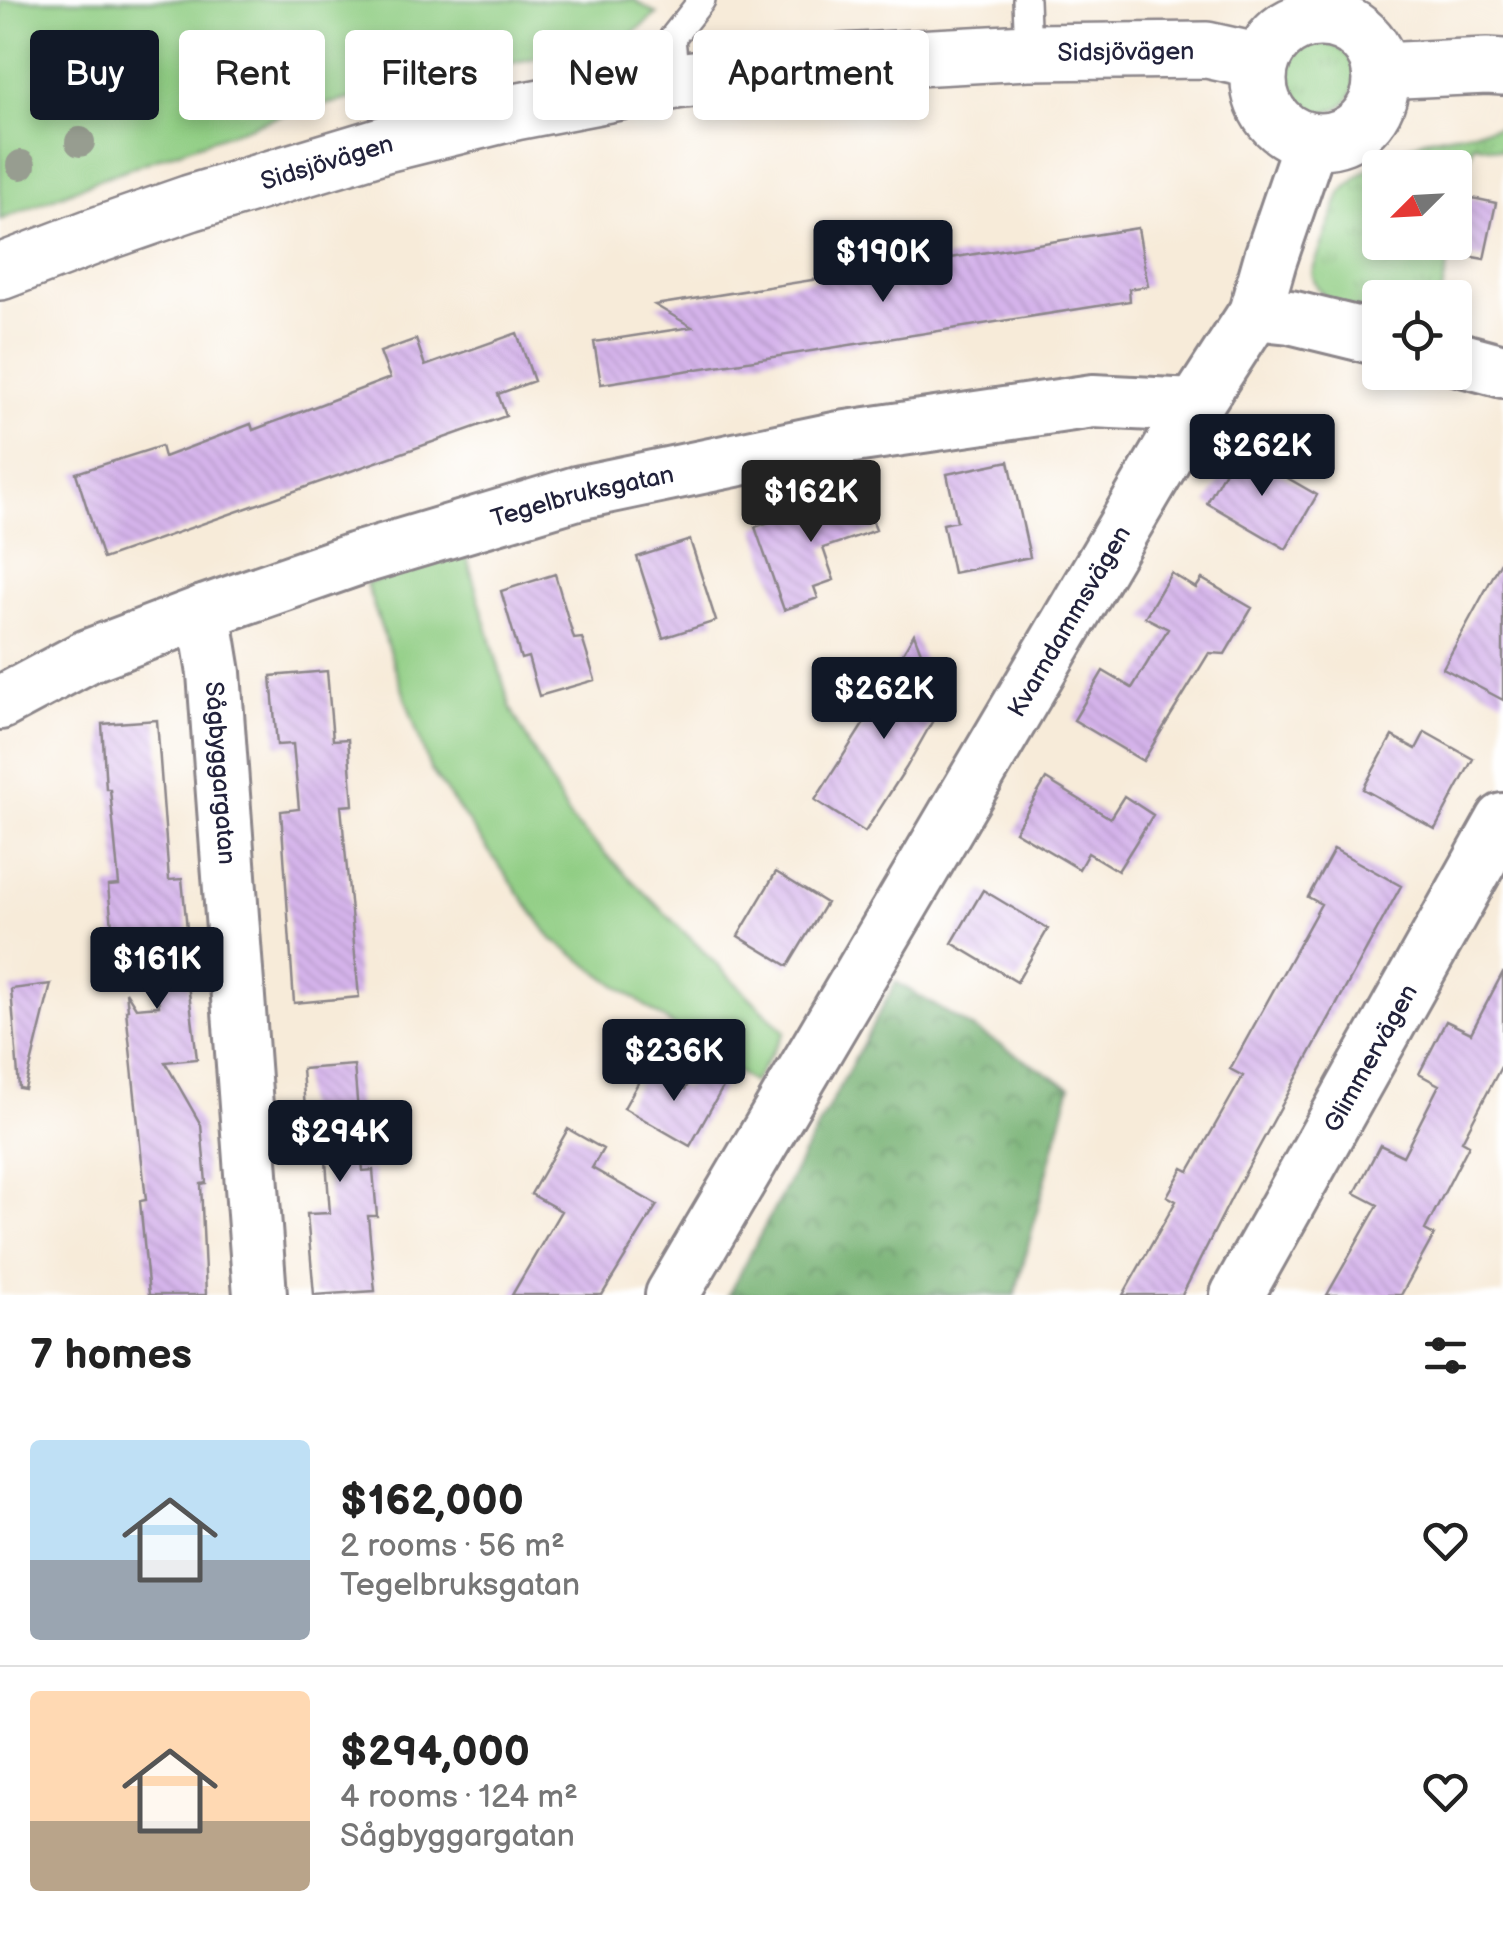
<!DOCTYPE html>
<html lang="en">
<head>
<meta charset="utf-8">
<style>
  body { margin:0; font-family:"Balsamiq Sans",sans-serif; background:#f2f2f2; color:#222; height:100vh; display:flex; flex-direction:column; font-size:38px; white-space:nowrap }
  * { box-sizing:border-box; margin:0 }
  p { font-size:32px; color:#767676 }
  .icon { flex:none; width:55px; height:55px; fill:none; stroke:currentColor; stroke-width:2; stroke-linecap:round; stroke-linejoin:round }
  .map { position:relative; height:1295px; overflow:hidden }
  .drawer { display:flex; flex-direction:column; background:#fff; flex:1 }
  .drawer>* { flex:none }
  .hud { position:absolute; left:30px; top:30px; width:1000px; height:90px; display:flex; gap:20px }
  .needle { width:65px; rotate:246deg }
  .controls { position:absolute; left:1362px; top:150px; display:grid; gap:20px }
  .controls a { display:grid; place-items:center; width:110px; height:110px; border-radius:10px; background:#fff; box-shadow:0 5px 15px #0003; font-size:50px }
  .price { position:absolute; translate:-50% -85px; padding:0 22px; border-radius:10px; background:#111827; color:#fff; font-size:32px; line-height:65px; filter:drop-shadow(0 2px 5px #0008) }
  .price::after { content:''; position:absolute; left:50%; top:60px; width:30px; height:22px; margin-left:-15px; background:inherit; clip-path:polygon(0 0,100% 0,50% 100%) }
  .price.on { background:#222; color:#fff }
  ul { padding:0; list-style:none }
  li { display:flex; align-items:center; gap:30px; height:250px; padding:0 30px }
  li+li { border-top:2px solid #e0e0e0 }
  li span { display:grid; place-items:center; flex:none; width:280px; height:200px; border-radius:10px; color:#555 }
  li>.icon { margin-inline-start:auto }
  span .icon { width:120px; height:120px; fill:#fffc; stroke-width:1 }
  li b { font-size:42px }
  h2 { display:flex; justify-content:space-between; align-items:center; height:120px; padding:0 30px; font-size:42px }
  .pill { padding:0 35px; border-radius:10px; background:#fff; box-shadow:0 5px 15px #0003; font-size:35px; line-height:90px }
  .pill.on { background:#111827; color:#fff }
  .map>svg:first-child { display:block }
</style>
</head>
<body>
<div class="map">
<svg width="1503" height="1295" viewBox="0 0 1503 1295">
  <defs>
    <pattern id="grass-tufts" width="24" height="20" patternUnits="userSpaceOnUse" patternTransform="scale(2.5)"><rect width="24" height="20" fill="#90cd83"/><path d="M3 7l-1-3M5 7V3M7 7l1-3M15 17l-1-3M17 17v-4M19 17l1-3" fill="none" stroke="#7cb072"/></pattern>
    <pattern id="forest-crowns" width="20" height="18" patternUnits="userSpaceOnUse" patternTransform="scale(2.5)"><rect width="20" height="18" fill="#74b071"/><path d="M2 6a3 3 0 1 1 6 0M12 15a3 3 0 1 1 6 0" fill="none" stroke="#5f8f5e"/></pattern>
    <pattern id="building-back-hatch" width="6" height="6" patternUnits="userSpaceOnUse" patternTransform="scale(2.5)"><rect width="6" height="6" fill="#d5b4eb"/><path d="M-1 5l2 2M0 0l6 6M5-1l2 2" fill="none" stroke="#b79aca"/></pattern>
  </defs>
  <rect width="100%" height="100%" fill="#fff"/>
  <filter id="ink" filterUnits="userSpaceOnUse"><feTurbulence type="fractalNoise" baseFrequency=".01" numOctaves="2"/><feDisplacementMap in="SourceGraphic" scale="20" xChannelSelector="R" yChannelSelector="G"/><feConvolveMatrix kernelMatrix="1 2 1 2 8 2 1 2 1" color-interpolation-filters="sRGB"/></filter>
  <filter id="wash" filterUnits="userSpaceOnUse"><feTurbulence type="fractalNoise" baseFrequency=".0048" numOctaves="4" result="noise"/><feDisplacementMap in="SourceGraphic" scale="40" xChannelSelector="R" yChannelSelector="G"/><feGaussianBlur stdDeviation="2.25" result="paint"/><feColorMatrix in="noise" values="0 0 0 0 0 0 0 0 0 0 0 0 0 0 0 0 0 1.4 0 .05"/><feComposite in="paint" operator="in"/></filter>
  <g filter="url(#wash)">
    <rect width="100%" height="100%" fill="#f7ebd9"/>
    <path fill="url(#grass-tufts)" stroke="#59785f" stroke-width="2.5" d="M1286 78a35 35 0 1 1 70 0a35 35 0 1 1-70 0Z
      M1503 126V150L1473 144 1455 229V168H1380V242L1452 243 1441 297 1380 298V313C1351 308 1318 307 1312 272L1341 193 1358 176 1388 156 1425 139Z"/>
    <path fill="url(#forest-crowns)" stroke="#4b6956" stroke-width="2.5" d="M896 982 1070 1087 1015 1295H728Z"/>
    <path fill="#90cd83" stroke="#59785f" stroke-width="2.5" d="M0 0H634L657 14 628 37 288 113 105 177 0 220Z
      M465 551 511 709 571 820 785 1032 753 1083 552 939 430 769 366 584Z"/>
    <g id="blocks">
      <path fill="url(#building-back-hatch)" d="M1463 196 1496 203 1484 259 1451 253 1453 242H1455Z
        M1138 228 1148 286 1129 289 1130 301 601 384 594 342 692 327 655 305Z
        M517 333 534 381 498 394 506 416 103 559 76 473 161 446 164 457 251 424 253 430 390 378 380 352 416 339 425 366Z
        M1237 449 1317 495 1286 549 1207 503Z
        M1009 461 1030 557 953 573 943 524 957 521 947 474Z
        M861 490 876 530 823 548 834 580 814 587 818 598 784 610 755 527Z
        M690 540 716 621 663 638 637 557Z
        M1503 558V700L1443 668Z
        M1171 573 1196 588 1202 579 1252 608 1225 654 1209 653 1143 761 1074 720 1103 671 1132 688 1168 629 1145 617Z
        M555 574 574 639 582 638 595 680 539 696 528 657 521 659 501 591Z
        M914 634 941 706 906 768 865 832 815 800 871 712 869 711Z
        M327 671 333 740 348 739 353 805 341 806 359 997 294 1003 281 811 299 809 293 744 277 745 271 676Z
        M157 720 169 880 182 879 188 939 185 940 191 984H188L197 1059 165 1062 201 1125 206 1183 201 1184 206 1295H149L140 1201 146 1200 126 1010 128 1009 126 992 136 1008 159 1006 151 943 114 946 108 886 119 885 110 789H106L102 724Z
        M1425 732 1473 759 1435 829 1363 789 1392 736 1416 749Z
        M1046 779 1110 818 1124 796 1153 815 1118 871 1088 853 1079 869 1015 831Z
        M1334 849 1401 886 1233 1195 1182 1295H1123L1176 1201 1167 1196 1183 1168 1189 1171 1243 1076 1230 1069 1321 904 1308 897Z
        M776 872 826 903 788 966 738 936Z
        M983 890 1048 929 1017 982 952 943Z
        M1503 972V1063L1462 1141 1469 1145 1425 1230 1434 1235 1401 1295H1327L1378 1205 1355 1193 1380 1145 1403 1156 1439 1085 1419 1074 1446 1021 1471 1033Z
        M51 984 25 1089 19 1088 11 989Z
        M354 1065 363 1171 373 1170 377 1216H368L375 1291 314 1295 307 1214 330 1213 324 1135 307 1136 302 1069Z
        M647 1067 685 1089 696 1071 723 1087 690 1146 624 1108Z
        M568 1129 603 1149 592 1168 657 1205 602 1295H512L561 1211 531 1194Z"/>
    </g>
  </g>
  <g filter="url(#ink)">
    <use href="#blocks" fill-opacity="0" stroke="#8c868a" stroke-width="2.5"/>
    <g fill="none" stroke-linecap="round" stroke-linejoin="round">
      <defs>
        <path id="lane" d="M1026 0 1028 52
          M676 81 672 38 702 0"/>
        <g id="street">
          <path d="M1255 313 1290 317 1380 339"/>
          <path d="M1455 358 1503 371"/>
          <path id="s1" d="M204 612 214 673 260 1295"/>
          <path id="s2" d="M0 703 88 656 204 612 356 559 577 493 840 438 1093 401 1195 406"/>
          <path id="s3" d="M672 1295 1195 406 1255 313 1270 260 1311 140"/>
          <path id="s4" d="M1237 1295 1503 820"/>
        </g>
        <g id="secondary">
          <circle cx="1320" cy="80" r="61"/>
          <path d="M1380 71 1487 66 1503 67"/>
          <path id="s5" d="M0 272 92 237 190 203 385 144 515 112 676 81 840 62 1028 52 1207 50 1261 62"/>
        </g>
      </defs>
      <use href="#lane" stroke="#8c868a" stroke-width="30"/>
      <use href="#street" stroke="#8c868a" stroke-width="58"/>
      <use href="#secondary" stroke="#8c868a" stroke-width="60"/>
      <use href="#lane" stroke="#fff" stroke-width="25"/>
      <use href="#street" stroke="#fff" stroke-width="52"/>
      <use href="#secondary" stroke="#fff" stroke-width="55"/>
    </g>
    <g fill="#979d90">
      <circle cx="80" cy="142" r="15"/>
      <circle cx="21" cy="165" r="15"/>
    </g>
  </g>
  <g text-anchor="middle" stroke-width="10" stroke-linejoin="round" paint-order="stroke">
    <g font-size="25" fill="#22223b" stroke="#fff">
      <text dy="9" stroke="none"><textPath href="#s5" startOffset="1155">Sidsjövägen</textPath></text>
      <text dy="9" stroke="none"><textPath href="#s5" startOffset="345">Sidsjövägen</textPath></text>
      <text dy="9" stroke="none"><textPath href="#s2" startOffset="620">Tegelbruksgatan</textPath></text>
      <text dy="9" stroke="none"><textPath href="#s3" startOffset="782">Kvarndammsvägen</textPath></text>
      <text dy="9" stroke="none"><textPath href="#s1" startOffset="162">Sågbyggargatan</textPath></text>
      <text dy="9" stroke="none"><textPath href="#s4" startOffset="272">Glimmervägen</textPath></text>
    </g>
  </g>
</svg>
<div class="controls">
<a><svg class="needle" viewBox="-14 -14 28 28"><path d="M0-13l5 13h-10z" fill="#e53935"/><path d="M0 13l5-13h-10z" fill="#767676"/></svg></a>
<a><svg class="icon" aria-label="locate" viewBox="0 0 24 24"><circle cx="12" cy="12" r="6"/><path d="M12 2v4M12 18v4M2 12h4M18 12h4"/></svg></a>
</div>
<b class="price" style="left:883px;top:305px">$190K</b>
<b class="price" style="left:1262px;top:499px">$262K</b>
<b class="price on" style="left:811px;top:545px">$162K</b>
<b class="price" style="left:884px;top:742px">$262K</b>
<b class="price" style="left:157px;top:1012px">$161K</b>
<b class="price" style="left:674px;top:1104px">$236K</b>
<b class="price" style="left:340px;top:1185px">$294K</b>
<div class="hud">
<a class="pill on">Buy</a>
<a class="pill">Rent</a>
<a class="pill">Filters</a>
<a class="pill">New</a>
<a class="pill">Apartment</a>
</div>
</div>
<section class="drawer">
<h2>7 homes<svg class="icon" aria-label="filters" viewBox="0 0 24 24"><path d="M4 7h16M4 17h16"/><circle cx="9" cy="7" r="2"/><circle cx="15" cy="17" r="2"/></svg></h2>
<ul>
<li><span style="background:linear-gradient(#bfe0f5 60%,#9aa5b1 0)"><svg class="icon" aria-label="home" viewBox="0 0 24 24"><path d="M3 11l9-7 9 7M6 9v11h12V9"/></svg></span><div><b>$162,000</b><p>2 rooms · 56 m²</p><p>Tegelbruksgatan</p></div><svg class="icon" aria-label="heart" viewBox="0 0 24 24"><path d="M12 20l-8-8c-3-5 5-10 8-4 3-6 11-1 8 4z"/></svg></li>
<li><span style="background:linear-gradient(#ffd9b3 65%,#b9a48a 0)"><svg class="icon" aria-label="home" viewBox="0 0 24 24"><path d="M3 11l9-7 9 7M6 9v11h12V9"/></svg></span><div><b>$294,000</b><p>4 rooms · 124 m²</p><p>Sågbyggargatan</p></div><svg class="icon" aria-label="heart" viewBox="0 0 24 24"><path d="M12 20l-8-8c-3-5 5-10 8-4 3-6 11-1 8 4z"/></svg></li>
</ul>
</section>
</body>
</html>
